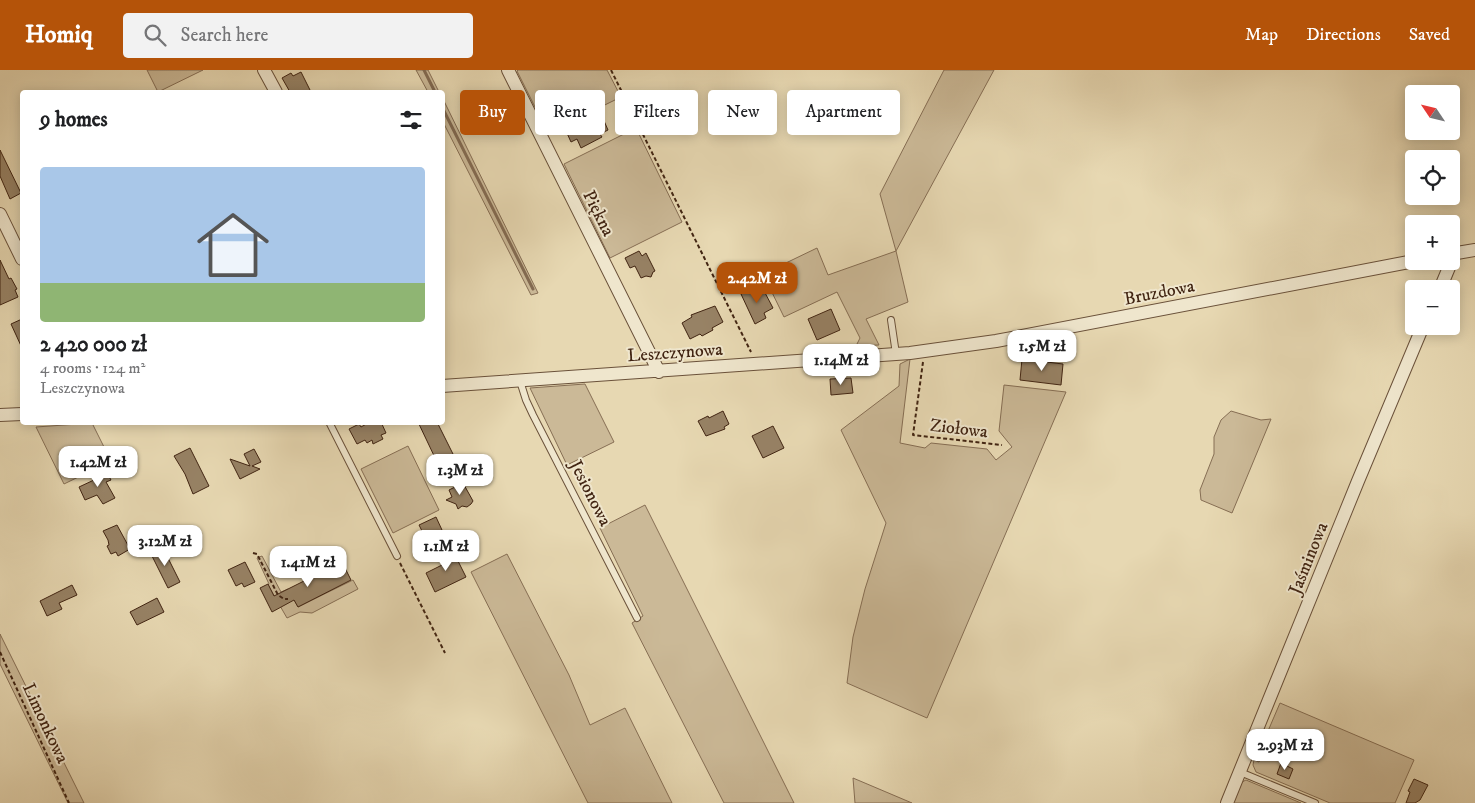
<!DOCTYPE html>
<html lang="en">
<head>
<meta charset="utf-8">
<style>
  body { margin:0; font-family:"IM FELL DW Pica",serif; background:#f2f2f2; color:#202124; height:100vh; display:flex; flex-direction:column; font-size:19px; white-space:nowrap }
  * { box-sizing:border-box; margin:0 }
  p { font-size:16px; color:#757577 }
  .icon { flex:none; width:28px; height:28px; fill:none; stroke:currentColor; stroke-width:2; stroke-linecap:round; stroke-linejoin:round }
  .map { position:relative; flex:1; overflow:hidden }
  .sheet { position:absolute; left:20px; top:20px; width:425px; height:335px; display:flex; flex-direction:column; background:#fff; border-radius:5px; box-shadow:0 2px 12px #0003 }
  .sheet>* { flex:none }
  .guide { position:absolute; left:460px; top:20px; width:475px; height:45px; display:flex; gap:10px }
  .needle { width:32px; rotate:305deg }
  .controls { position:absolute; left:1405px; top:15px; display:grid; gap:10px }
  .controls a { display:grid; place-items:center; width:55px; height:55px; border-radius:5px; background:#fff; box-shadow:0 2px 12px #0003; font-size:25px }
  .price { position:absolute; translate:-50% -42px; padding:0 11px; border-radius:10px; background:#fff; color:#222; font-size:16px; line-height:32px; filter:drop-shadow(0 1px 2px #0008) }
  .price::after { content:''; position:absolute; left:50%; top:30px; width:15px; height:11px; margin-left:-8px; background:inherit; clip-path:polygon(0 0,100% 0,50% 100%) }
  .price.active { background:#b45309; color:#fff }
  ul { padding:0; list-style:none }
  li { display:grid; align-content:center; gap:10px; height:265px; padding:0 20px }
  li+li { border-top:1px solid #e0e0e0 }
  li span { display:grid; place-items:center; height:155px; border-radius:5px; color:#555 }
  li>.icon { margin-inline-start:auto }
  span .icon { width:90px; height:90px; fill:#fffc; stroke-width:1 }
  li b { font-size:21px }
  h2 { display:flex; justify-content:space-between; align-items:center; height:60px; padding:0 20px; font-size:21px }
  .pill { padding:0 18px; border-radius:5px; background:#fff; box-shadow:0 2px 12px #0003; font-size:18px; line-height:45px }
  .pill.active { background:#b45309; color:#fff }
  header { display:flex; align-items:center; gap:30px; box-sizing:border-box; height:70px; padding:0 25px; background:#b45309; color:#fff }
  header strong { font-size:24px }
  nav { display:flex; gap:28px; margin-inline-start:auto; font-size:18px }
  .search { width:350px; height:45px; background:#f2f2f2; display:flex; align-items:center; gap:12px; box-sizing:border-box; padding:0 18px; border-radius:5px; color:#757577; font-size:19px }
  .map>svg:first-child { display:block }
</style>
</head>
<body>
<header>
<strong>Homiq</strong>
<div class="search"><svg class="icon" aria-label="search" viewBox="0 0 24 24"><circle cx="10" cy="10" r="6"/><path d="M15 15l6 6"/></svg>Search here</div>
<nav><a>Map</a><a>Directions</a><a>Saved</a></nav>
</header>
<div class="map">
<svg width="1475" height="733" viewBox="0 0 1475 733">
  <rect width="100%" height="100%" fill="#e7d8b2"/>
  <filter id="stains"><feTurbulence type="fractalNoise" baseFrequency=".004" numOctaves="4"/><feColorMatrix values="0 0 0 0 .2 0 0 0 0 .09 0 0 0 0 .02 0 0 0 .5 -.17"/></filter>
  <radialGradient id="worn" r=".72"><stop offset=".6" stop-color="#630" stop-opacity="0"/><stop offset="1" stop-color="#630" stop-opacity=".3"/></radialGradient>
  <path fill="#cbb997" stroke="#866e54" d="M147 0H203L158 22Z
    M416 0H428L439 22H428Z
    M518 0H607L621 27 548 63 517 1Z
    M944 0H994L896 181 908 232 866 249 879 275 856 276 860 268 837 222 784 247 763 204 817 178 828 205 896 181 880 124Z
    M442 29H443L538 223 531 225 443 52Z
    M636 58 682 152 610 188 564 94Z
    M910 289 900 373 925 378 931 373 987 379 996 390 1012 377 999 361 1004 315 1066 322 927 648 847 613 853 567 865 519 886 453 841 360 899 316 900 294Z
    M585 314 614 372 567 395 530 318Z
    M1231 341 1261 350 1271 349 1232 443 1201 430 1200 420 1214 384V367L1221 350Z
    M92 353 111 391 64 414 36 357Z
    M408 376 439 440 393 463 361 399Z
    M645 435 794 733H724L632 553 643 546 600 458Z
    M507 484 569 605 590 655 625 638 672 733H588L471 502Z
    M262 486 281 522 288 519 298 537 353 510 358 519 312 543 300 542 287 548 268 515 269 514 257 488Z
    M0 564 84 733H68L0 594Z
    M1280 633 1414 690 1395 733H1330L1256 702 1253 695 1254 690 1259 692 1263 684 1259 682Z
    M853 708 912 733H855Z
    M1246 710 1301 733H1232L1240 713Z"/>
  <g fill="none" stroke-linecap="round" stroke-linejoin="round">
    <path stroke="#836b52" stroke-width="3" d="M424 0 435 22
      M442 37 533 219"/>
  </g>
  <path fill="#978265" stroke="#412412" d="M301 2 311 22H290L282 8 291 3 293 6Z
    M601 44 608 60 600 64 602 67 581 78 577 69 571 72 566 61Z
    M0 80 21 123 10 129 0 106Z
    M639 181 642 186 646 183 655 201 653 202 651 207 646 206 641 208 635 196 630 198 625 188Z
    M0 190 9 209 11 208 17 219 15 220 18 227 0 235Z
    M756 217 758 222 763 219 773 238 764 243 766 248 755 254 741 224Z
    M715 236 723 252 712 258 713 260 702 266 700 264 690 269 682 253 692 247 691 245Z
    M831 239 840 260 817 270 808 249Z
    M22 249V278L11 254Z
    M1022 289 1063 294 1061 315 1020 310Z
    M851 308 853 323 831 325 830 309Z
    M723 341 729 354 724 357 725 359 706 366 698 351 708 346 709 348Z
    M370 352H381L386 363 381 365 383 369 373 374 372 370 367 373 365 370 357 374 349 359 359 354 361 357Z
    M418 352H437L453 384 437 392Z
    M773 356 784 378 763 388 752 366Z
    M190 378 209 416 193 424 185 404 174 386Z
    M254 379 261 392 252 396 260 399 240 409 230 389 250 396 244 384Z
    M106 401 111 410 106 412 115 428 103 434 97 425 85 430 79 417 94 410 93 407Z
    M463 413 473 431 471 434 467 437 462 436 458 439 456 434 446 430 452 427 449 420Z
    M436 447 442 460 426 469 419 455Z
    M117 455 130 479 118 486 116 482 111 484 107 476 109 475 108 470 103 461Z
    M162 476 180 512 168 518 150 482Z
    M451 477 466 507 435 522 426 503 446 493 440 482Z
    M245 492 255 512 244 517 242 513 236 516 228 500Z
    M342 492 351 510 298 537 294 530 272 542 260 518 268 514 274 526Z
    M72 515 77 525 59 533 62 539 47 546 40 531Z
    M157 528 164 542 137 555 130 542Z
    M1281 693 1293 699 1289 709 1277 704Z
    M1414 709 1428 715 1420 730 1415 733H1406L1410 722 1408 721Z"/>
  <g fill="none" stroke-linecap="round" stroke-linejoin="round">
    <defs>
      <path id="service" d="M891 250 896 284
        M520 311 526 330 533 345 637 548
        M329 352 397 486
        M1240 702 1315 733"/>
      <path id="minor" d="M264 0 276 22
        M508 0 659 302
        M0 144 22 189
        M1451 184 1475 180
        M1440 219 1455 183
        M442 316 910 283 996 271 1414 191
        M0 345 22 344
        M1227 733 1358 411 1423 256"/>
    </defs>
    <use href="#service" stroke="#6a513a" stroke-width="8"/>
    <use href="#minor" stroke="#6a513a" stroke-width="14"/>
    <path stroke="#412412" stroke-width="2" stroke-dasharray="4 2.5" stroke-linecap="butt" d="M611 0 751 282
      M923 292 913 365 1002 375
      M253 483 257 484 278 525 284 529H288
      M400 493 445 583
      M0 582 69 733"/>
    <use href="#service" stroke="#efe6cd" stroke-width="6"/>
    <use href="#minor" stroke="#efe6cd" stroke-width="12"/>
  </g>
  <g text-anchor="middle" stroke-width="4" stroke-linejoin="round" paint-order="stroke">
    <g font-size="18" fill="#412412" stroke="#efe6cd">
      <text transform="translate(599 143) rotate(63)" y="6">Piękna</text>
      <text transform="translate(1159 222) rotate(-11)" y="6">Bruzdowa</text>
      <text transform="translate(675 282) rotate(-4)" y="6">Leszczynowa</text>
      <text transform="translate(959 358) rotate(7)" y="6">Ziołowa</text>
      <text transform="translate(591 423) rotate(63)" y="6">Jesionowa</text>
      <text transform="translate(1308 488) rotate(-68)" y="6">Jaśminowa</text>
      <text transform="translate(46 653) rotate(65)" y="6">Limonkowa</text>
    </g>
  </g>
  <rect width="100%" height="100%" filter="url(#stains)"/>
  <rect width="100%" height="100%" fill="url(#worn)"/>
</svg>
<div class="controls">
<a><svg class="needle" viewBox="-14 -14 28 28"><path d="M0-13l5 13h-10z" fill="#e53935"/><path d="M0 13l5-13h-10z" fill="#757577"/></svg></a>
<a><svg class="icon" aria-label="locate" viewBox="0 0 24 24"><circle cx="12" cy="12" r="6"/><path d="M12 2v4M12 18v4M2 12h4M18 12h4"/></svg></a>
<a>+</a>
<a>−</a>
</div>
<b class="price active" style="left:757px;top:234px">2.42M zł</b>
<b class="price" style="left:1042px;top:302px">1.5M zł</b>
<b class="price" style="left:841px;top:316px">1.14M zł</b>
<b class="price" style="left:98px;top:418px">1.42M zł</b>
<b class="price" style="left:460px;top:426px">1.3M zł</b>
<b class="price" style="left:165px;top:497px">3.12M zł</b>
<b class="price" style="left:446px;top:502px">1.1M zł</b>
<b class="price" style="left:308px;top:518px">1.41M zł</b>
<b class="price" style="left:1285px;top:701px">2.93M zł</b>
<div class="guide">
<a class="pill active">Buy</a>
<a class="pill">Rent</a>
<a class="pill">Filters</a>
<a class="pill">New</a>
<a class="pill">Apartment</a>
</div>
<section class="sheet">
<h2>9 homes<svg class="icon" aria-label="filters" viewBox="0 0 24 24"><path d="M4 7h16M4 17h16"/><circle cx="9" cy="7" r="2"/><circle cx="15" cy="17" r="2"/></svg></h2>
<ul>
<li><span style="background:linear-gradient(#a9c7e8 75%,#8fb573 0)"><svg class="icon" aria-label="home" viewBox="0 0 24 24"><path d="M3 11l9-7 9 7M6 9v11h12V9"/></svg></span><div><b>2 420 000 zł</b><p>4 rooms · 124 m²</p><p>Leszczynowa</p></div></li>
</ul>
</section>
</div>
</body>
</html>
